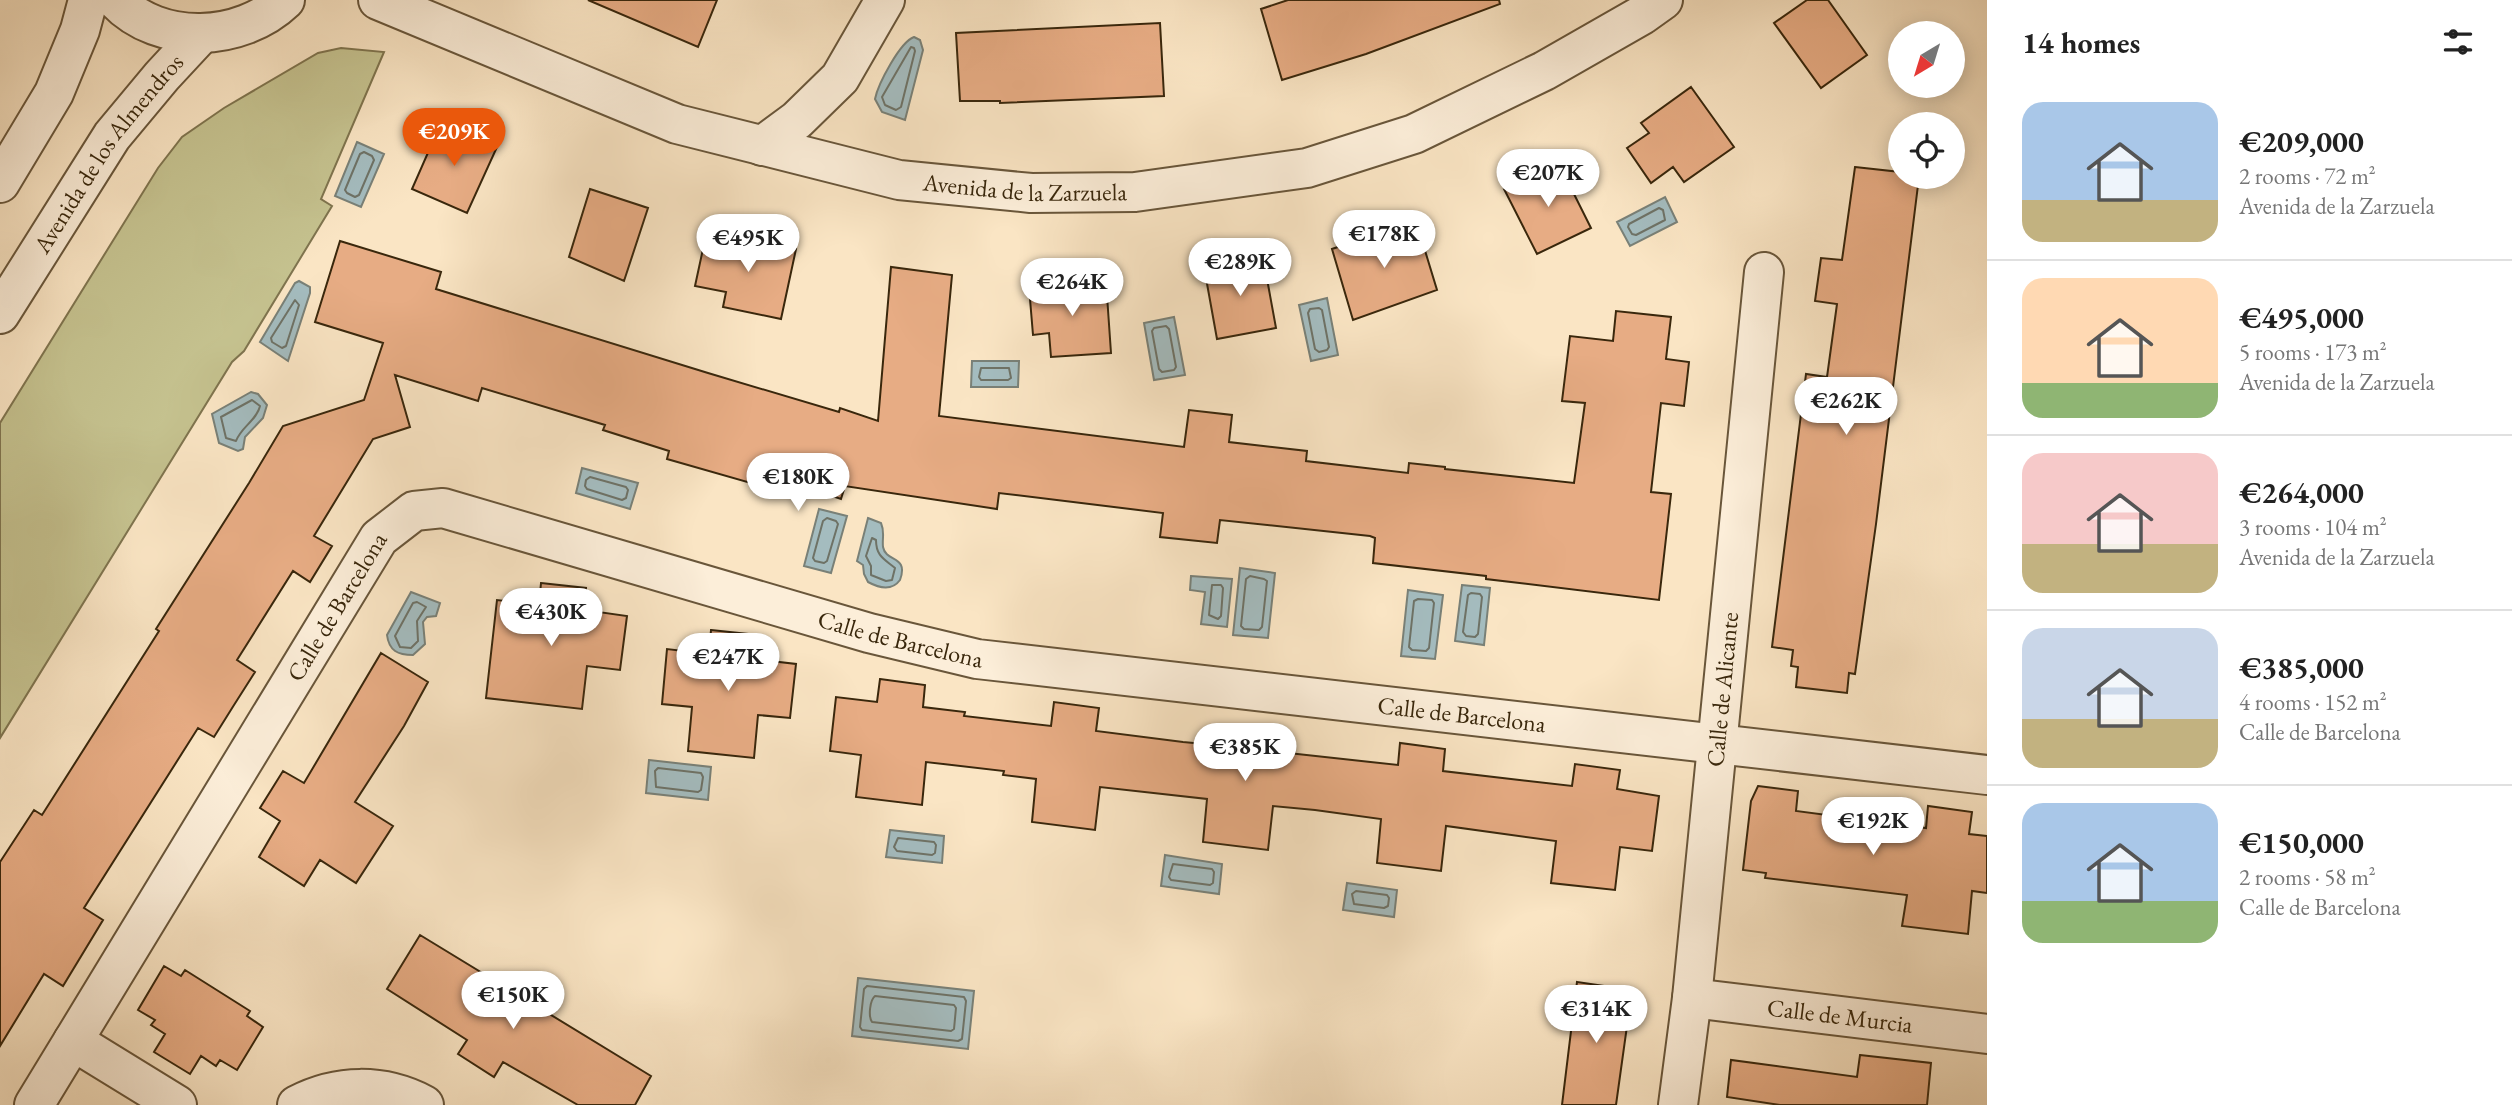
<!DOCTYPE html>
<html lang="en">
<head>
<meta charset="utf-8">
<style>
  body { margin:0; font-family:"EB Garamond",serif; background:#f2f2f2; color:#222; height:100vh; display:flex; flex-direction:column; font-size:26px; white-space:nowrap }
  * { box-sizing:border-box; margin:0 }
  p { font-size:23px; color:#767676 }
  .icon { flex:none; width:38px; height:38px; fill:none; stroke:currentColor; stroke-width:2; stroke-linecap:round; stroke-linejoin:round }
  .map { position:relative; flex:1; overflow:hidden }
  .details { display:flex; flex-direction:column; background:#fff; width:525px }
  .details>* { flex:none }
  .needle { width:46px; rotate:218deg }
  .buttons { position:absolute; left:1888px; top:21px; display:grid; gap:14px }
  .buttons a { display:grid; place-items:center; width:77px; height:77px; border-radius:50%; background:#fff; box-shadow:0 4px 18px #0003; font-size:35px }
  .price { position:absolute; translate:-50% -60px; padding:0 16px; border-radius:24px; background:#fff; color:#222; font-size:23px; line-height:46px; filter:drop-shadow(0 2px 4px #0008) }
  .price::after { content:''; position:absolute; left:50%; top:42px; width:21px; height:16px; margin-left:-10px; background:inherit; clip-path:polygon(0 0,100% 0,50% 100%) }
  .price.selected { background:#ea580c; color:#fff }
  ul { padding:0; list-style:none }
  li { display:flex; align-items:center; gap:21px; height:175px; padding:0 35px }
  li+li { border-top:2px solid #e0e0e0 }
  li span { display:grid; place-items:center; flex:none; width:196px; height:140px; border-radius:21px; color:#555 }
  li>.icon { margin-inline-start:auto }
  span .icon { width:84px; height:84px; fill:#fffc; stroke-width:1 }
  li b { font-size:30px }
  h2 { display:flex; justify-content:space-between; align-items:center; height:84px; padding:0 35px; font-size:30px }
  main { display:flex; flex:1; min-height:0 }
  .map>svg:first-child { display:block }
</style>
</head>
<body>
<main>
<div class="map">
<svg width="1987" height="1105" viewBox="0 0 1987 1105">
  <rect width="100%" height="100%" fill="#fae5c4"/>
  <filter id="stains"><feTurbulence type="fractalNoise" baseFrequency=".00286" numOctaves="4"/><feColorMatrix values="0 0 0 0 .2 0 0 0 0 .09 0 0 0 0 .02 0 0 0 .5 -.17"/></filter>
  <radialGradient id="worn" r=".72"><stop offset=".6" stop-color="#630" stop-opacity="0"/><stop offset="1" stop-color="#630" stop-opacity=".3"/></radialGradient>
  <path fill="#c5c28f" stroke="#7f744e" stroke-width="2" d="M341 48 384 52 321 199 332 206 244 351 232 362 0 738V423L158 168 182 137 224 108 318 53Z"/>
  <path fill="#a4bcbf" stroke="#798077" stroke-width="2" d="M914 37 920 40 923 50 905 120 882 112 875 99C878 84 900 42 914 37Z
    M357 142 384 154 361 207 335 196Z
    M1665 197 1677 222 1630 246 1617 222Z
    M299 281 310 287V293L288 361 260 342 295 283Z
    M1327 298 1338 355 1311 361 1299 305Z
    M1174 317 1185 375 1154 380 1144 323Z
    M972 361H1019L1018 387H971Z
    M251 392 258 394 267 405 263 418 245 437 243 449 238 451 219 443 212 414Z
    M582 468 638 483 630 509 576 493Z
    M819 509 847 516 831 573 804 566Z
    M868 518 881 523C885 532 882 538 883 547 886 563 909 555 900 580 892 591 879 588 868 582L864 574 863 565 857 561Z
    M1240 568 1275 573 1268 638 1233 635Z
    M1191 576 1232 579 1227 627 1201 624 1205 592 1190 590Z
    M1462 585 1490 588 1484 645 1455 641Z
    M1408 590 1443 595 1435 659 1401 656Z
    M411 592 440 603 436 616 427 617 423 622 425 644 413 655C398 655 389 651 387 635Z
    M649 760 711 767 708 800 646 793Z
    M890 830 944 836 942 863 886 857Z
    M1165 855 1222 864 1219 894 1161 886Z
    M1347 883 1397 890 1394 917 1343 910Z
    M858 978 974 991 968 1049 852 1036Z"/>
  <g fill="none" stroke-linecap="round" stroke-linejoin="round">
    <path stroke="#6e7266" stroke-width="2" d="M911 47 914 48 915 51 901 107 896 110 885 105 882 97Z
      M364 152 372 156 374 160 359 195 355 197 347 193 345 190 360 154Z
      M1659 208 1663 210 1665 220 1636 235 1632 234 1628 227 1629 224Z
      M295 300 299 305 286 346 282 348 272 342 271 338Z
      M1319 308 1322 310 1329 347 1327 350 1319 352 1315 349 1308 313 1310 309Z
      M1166 326 1169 329 1176 367 1174 370 1162 372 1159 369 1152 331 1154 328Z
      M981 368H1009L1011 378 1008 380H981L979 377Z
      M252 400 260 406C257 420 241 427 236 441L226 438 221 417Z
      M590 477 626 487 628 490 626 498 622 500 587 489 585 486 586 480Z
      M827 518 836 521 838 524 827 561 824 563 815 561 813 558 823 521Z
      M872 538 876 540C876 556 884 559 895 568L892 580 886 581 871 575V566L866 556Z
      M1250 576 1264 579 1267 581 1262 627 1259 630 1244 629 1241 626 1246 579Z
      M1212 585H1221L1223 588 1221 616 1218 619 1209 615Z
      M1471 593 1480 594 1482 597 1478 634 1475 637 1466 636 1463 632 1468 595Z
      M1418 599 1432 600 1434 603 1429 648 1426 651 1412 650 1409 647 1414 601Z
      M417 602 426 607 417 621 418 641 411 648 400 647 395 636 413 603Z
      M658 768 701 773 703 777 701 790 698 792 656 787 655 771Z
      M898 838 934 842 936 845 935 853 932 855 897 851 894 847Z
      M1173 864 1212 869 1214 872 1213 883 1210 885 1171 880 1169 877Z
      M1356 891 1387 895 1389 898 1388 906 1384 908 1354 904 1352 894Z
      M867 986 964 997 966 1001 962 1039 958 1041 862 1030 860 1027 864 989Z
      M875 996 954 1005 956 1008 954 1029 951 1031 872 1022C868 1016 870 1000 875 996Z"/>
  </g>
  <path fill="#e7ac84" stroke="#39270c" stroke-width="2" d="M588 0H717L698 47Z
    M1288 0H1499L1500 4 1366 54 1282 80 1261 9Z
    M1807 0H1828L1867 55 1821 88 1774 23Z
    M1160 23 1164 96 1000 103V101H960L956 33Z
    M1691 87 1734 147 1684 182 1673 167 1651 183 1627 148 1649 133 1641 123Z
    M441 123 497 147 467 213 412 189Z
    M1559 164 1591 228 1537 254 1504 189Z
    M1855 167 1900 172V177H1919L1876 524 1855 674 1849 673 1847 693 1796 687 1798 667 1791 666 1793 650 1772 647 1806 374 1827 377 1837 304 1815 301 1821 258 1842 260Z
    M590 189 648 208 624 281 569 257Z
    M1416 221 1437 290 1353 320 1332 249Z
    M738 234 796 249 781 319 723 307 726 292 695 286 706 235 736 242Z
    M340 241 441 272 436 289 708 373 839 412 840 408 878 421 891 267 952 275 939 416 1184 447 1189 410 1232 415 1229 442 1307 451 1306 461 1408 473 1409 463 1445 467V469L1574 483 1585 403 1562 401 1570 336 1613 341 1616 311 1671 317 1666 359 1689 362 1684 406 1661 403 1651 492 1671 494 1659 600 1486 579V576L1373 563 1375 538 1370 536 1220 520 1217 543 1160 537 1163 513 999 493 997 509 845 486 841 499 776 477 772 489 667 459 669 451 603 430 605 425 482 388 478 401 395 375 410 427 373 439 314 536 332 546 310 582 293 571 237 660 255 672 234 705 214 737 198 728 84 908 103 920 63 986 44 974 0 1046V862L34 810 42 815 159 631 156 629 249 483 283 426 364 400 383 343 315 322Z
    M1263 257 1276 328 1217 339 1204 267Z
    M1106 281 1111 353 1051 357 1049 333 1033 335 1029 287Z
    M541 583 586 588 584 610 627 616 620 670 587 666 582 709 486 698 497 600 539 605Z
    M711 630 757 635 754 659 796 664 790 718 758 715 754 758 688 751 692 707 662 704 667 649 709 654Z
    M381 653 428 682 404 726 355 802 393 826 356 883 320 860 304 886 259 857 280 821 260 808 283 771 304 783Z
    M880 679 925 685 923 707 965 712 964 716 1051 726 1054 702 1099 708 1096 731 1183 742 1225 746 1228 724 1272 728 1269 751 1398 765 1400 743 1423 746 1445 749 1443 771 1572 786 1575 764 1620 770 1617 789 1659 796 1652 851 1620 847 1615 890 1551 883 1556 841 1446 826 1441 871 1377 863 1381 819 1315 810 1273 806 1268 850 1203 842 1207 799 1100 787 1095 830 1032 822 1036 779 1003 775 1004 771 926 762 922 805 856 797 861 755 830 751 836 697 877 702Z
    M1758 786 1798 791 1796 811 1926 828 1928 806 1972 812 1969 834 1987 836V893L1972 891 1968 934 1902 926 1907 895 1765 878 1766 873 1743 870 1751 801Z
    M420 935 651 1076 635 1105H578L503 1062 494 1077 458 1054 467 1040 387 989Z
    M164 966 181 976 185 970 250 1011 247 1016 263 1027 237 1070 220 1060 216 1066 201 1056 190 1074 154 1052 165 1034 151 1025 155 1020 138 1010Z
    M1577 982 1632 990 1616 1105H1562Z
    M1860 1055 1931 1063 1927 1105H1780L1727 1097 1731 1060 1857 1077Z"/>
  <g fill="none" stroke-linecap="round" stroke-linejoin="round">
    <defs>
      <g id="minor">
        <path id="s1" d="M378 0 677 124 899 180 1031 193 1135 192 1307 168 1414 134 1544 71 1642 15 1663 0"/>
        <path d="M762 146 797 120 840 78 885 0"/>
        <path id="s2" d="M1692 998 1987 1034"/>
        <path d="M73 1041 177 1105"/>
        <path id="s3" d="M34 1105 379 538 414 511 443 508 869 633 977 659 1987 775"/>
        <path d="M297 1105C337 1084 383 1083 424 1105"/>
        <path id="s4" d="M1678 1105 1692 998 1764 272"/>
      </g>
      <g id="tertiary">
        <path d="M116 0C160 46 241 42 285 0"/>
        <path d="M0 183 54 93 80 30 88 0"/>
        <path id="s5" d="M0 314 112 136 162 76 201 34"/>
      </g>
    </defs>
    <use href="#minor" stroke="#69563a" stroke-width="42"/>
    <use href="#tertiary" stroke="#69563a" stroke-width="42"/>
    <use href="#minor" stroke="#fceed9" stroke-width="38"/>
    <use href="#tertiary" stroke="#fceed9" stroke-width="38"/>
  </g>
  <g text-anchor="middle" stroke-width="6" stroke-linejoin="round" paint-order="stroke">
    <g font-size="24" fill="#39270c" stroke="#fceed9">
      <text dy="8" stroke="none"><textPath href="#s5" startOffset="194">Avenida de los Almendros</textPath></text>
      <text dy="8" stroke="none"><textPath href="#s1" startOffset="679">Avenida de la Zarzuela</textPath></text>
      <text dy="8" stroke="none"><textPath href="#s3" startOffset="583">Calle de Barcelona</textPath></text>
      <text dy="8" stroke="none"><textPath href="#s3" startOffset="1213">Calle de Barcelona</textPath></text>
      <text dy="8" stroke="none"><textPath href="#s4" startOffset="418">Calle de Alicante</textPath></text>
      <text dy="8" stroke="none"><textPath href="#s3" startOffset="1780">Calle de Barcelona</textPath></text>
      <text dy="8" stroke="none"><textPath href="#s2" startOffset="149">Calle de Murcia</textPath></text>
    </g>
  </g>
  <rect width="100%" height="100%" filter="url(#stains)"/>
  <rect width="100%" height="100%" fill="url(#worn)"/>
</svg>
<div class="buttons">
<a><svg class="needle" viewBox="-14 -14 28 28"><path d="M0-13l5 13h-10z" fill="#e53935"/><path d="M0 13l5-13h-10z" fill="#767676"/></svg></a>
<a><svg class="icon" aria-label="locate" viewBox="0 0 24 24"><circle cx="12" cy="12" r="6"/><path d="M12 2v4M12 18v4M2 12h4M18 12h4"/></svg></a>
</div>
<b class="price selected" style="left:454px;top:168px">€209K</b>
<b class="price" style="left:1548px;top:209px">€207K</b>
<b class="price" style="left:1384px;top:270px">€178K</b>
<b class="price" style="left:748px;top:274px">€495K</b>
<b class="price" style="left:1240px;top:298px">€289K</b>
<b class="price" style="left:1072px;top:318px">€264K</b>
<b class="price" style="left:1846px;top:437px">€262K</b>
<b class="price" style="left:798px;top:513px">€180K</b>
<b class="price" style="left:551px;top:648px">€430K</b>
<b class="price" style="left:728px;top:693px">€247K</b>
<b class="price" style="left:1245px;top:783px">€385K</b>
<b class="price" style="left:1873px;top:857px">€192K</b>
<b class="price" style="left:513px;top:1031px">€150K</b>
<b class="price" style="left:1596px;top:1045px">€314K</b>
</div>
<section class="details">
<h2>14 homes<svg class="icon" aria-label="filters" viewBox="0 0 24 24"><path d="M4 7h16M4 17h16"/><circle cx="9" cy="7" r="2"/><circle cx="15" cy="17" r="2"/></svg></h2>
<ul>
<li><span style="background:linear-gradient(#a9c7e8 70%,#c2b280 0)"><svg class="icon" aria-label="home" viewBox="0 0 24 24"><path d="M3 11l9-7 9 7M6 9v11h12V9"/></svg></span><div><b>€209,000</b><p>2 rooms · 72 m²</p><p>Avenida de la Zarzuela</p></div></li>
<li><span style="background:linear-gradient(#ffd9b3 75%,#8fb573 0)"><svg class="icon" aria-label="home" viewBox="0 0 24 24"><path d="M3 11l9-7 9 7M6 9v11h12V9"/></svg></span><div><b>€495,000</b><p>5 rooms · 173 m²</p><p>Avenida de la Zarzuela</p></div></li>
<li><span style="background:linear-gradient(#f6c9c9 65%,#c2b280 0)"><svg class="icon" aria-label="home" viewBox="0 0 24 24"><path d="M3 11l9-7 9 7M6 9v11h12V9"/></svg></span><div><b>€264,000</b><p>3 rooms · 104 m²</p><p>Avenida de la Zarzuela</p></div></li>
<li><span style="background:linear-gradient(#c9d6e8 65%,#c2b280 0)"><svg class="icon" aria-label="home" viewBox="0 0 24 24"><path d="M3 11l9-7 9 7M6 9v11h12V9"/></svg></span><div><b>€385,000</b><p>4 rooms · 152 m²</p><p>Calle de Barcelona</p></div></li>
<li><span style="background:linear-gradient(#a9c7e8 70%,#8fb573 0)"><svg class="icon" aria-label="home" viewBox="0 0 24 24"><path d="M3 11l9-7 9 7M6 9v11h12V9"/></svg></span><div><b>€150,000</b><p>2 rooms · 58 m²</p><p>Calle de Barcelona</p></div></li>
</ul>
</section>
</main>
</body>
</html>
